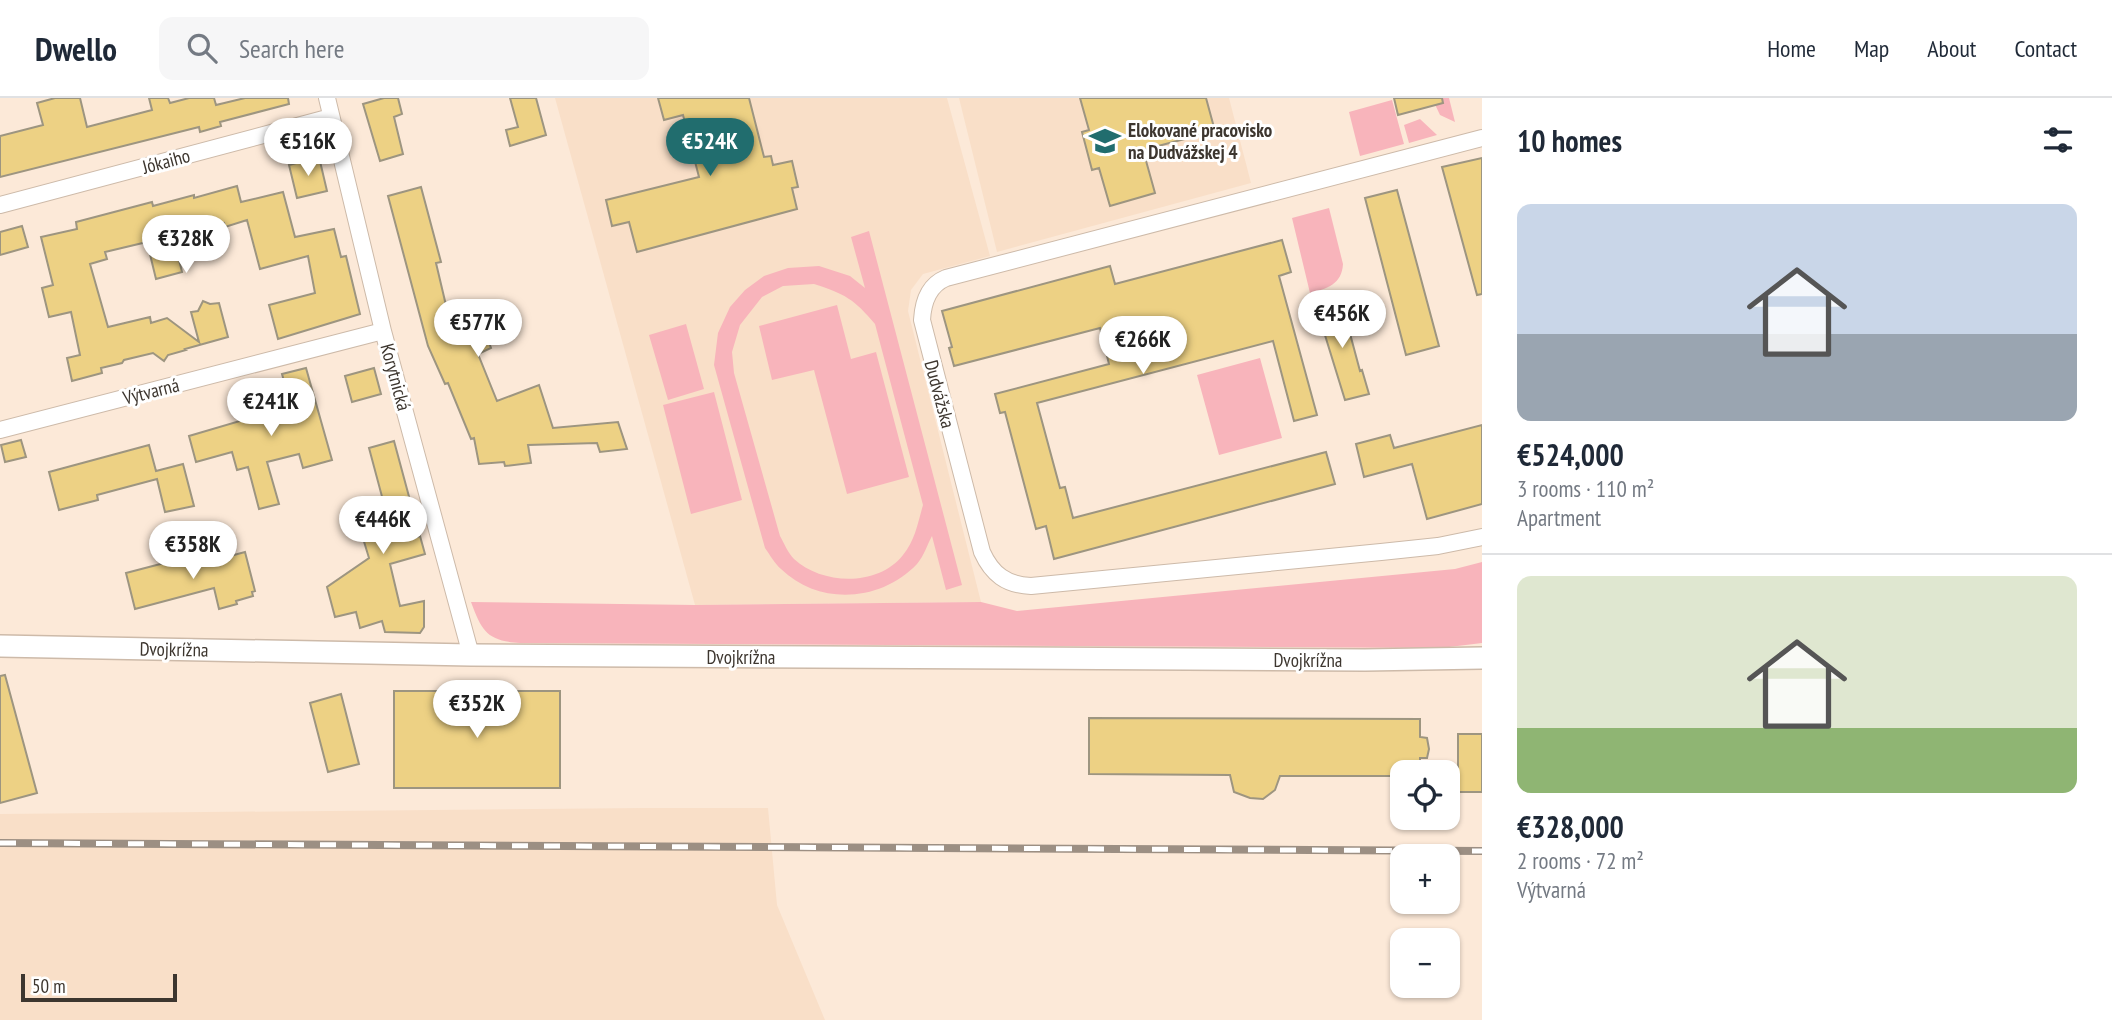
<!DOCTYPE html>
<html lang="en">
<head>
<meta charset="utf-8">
<style>
  body { margin:0; font-family:"PT Sans Narrow",sans-serif; background:#f6f6f7; color:#1f2937; height:100vh; display:flex; flex-direction:column; font-size:26px; white-space:nowrap }
  * { box-sizing:border-box; margin:0 }
  p { font-size:23px; color:#747a83 }
  .icon { flex:none; width:38px; height:38px; fill:none; stroke:currentColor; stroke-width:2; stroke-linecap:round; stroke-linejoin:round }
  .map { position:relative; flex:1; overflow:hidden }
  .details { display:flex; flex-direction:column; background:#fff; width:630px }
  .details>* { flex:none }
  .fabs { position:absolute; left:1390px; top:662px; display:grid; gap:14px }
  .fabs a { display:grid; place-items:center; width:70px; height:70px; border-radius:14px; background:#fff; box-shadow:0 2px 5px #0004; font-size:35px }
  .scale { position:absolute; left:21px; bottom:18px; width:156px; box-sizing:border-box; padding-left:7px; border:4px solid #3d362f; border-top:0; font-size:19px; line-height:24px; white-space:nowrap; color:#3d362f; -webkit-text-stroke:5px #fff; paint-order:stroke }
  .price { position:absolute; translate:-50% -60px; padding:0 16px; border-radius:24px; background:#fff; color:#222; font-size:23px; line-height:46px; filter:drop-shadow(0 2px 4px #0008) }
  .price::after { content:''; position:absolute; left:50%; top:42px; width:21px; height:16px; margin-left:-10px; background:inherit; clip-path:polygon(0 0,100% 0,50% 100%) }
  .price.selected { background:#216d6e; color:#fff }
  ul { padding:0; list-style:none }
  li { display:grid; align-content:center; gap:14px; height:371px; padding:0 35px }
  li+li { border-top:2px solid #e0e1e3 }
  li span { display:grid; place-items:center; height:217px; border-radius:14px; color:#555 }
  li>.icon { margin-inline-start:auto }
  span .icon { width:126px; height:126px; fill:#fffc; stroke-width:1 }
  li b { font-size:30px }
  h2 { display:flex; justify-content:space-between; align-items:center; height:84px; padding:0 35px; font-size:30px }
  header { display:flex; align-items:center; gap:42px; box-sizing:border-box; height:98px; padding:0 35px; background:#fff; border-bottom:2px solid #e0e1e3 }
  header strong { font-size:33px }
  nav { display:flex; gap:38px; margin-inline-start:auto; font-size:24px }
  .search { width:490px; height:63px; background:#f6f6f7; display:flex; align-items:center; gap:18px; box-sizing:border-box; padding:0 24px; border-radius:14px; color:#747a83; font-size:26px }
  main { display:flex; flex:1; min-height:0 }
  .map>svg:first-child { display:block }
</style>
</head>
<body>
<header>
<strong>Dwello</strong>
<div class="search"><svg class="icon" aria-label="search" viewBox="0 0 24 24"><circle cx="10" cy="10" r="6"/><path d="M15 15l6 6"/></svg>Search here</div>
<nav><a>Home</a><a>Map</a><a>About</a><a>Contact</a></nav>
</header>
<main>
<div class="map">
<svg width="1482" height="922" viewBox="0 0 1482 922">
  <rect width="100%" height="100%" fill="#fce9d8"/>
  <path fill="#f9dfc8" d="M555 0H947L990 158 923 176 911 192 908 213 981 504 695 507Z
    M959 0H1229L1251 85 997 154Z
    M643 710H768L777 807 825 922H0V716Z"/>
  <path fill="#f8b4bb" fill-rule="evenodd" d="M1432 0H1449L1455 24 1440 17Z
    M1392 2 1404 46 1360 58 1349 14Z
    M1420 21 1437 37 1409 45 1404 27Z
    M1329 110 1343 166C1342 186 1327 191 1310 195L1292 120Z
    M869 133 962 487 946 492 932 438C927 447 924 458 917 466 881 504 819 508 781 471 775 466 770 457 765 450L714 267 718 235 730 209 745 192 764 178 788 170 819 168 850 178 865 190 851 139ZM814 186C845 196 854 201 875 226L923 407C918 424 915 443 903 457 878 489 822 487 794 461 788 455 784 445 780 438L734 275 732 254 740 227 762 199 783 188Z
    M837 207 851 261 876 254 909 379 847 396 814 272 772 282 759 228Z
    M686 226 704 291 668 302 649 237Z
    M1260 260 1282 340 1219 357 1197 277Z
    M714 294 742 402 691 416 663 307Z
    M1482 464V545L1441 550 520 545C488 543 482 534 471 504L695 507 981 504 1017 513 1455 471Z"/>
  <path fill="#edd184" stroke="#9d9580" stroke-width="2" d="M55 0H80L87 29 152 12 149 0H168L170 5 189 0H214L216 7 245 0H288L289 6 220 24 221 28 200 34 199 29 0 79V38L43 27 37 5Z
    M384 0H398L402 16 394 19 403 56 380 63 363 6Z
    M510 0H536L546 37 510 48 506 32 518 29Z
    M658 0H749L764 59 771 58 773 67 792 63 798 89 792 90 797 111 637 154 629 124 612 128 606 102 699 79 683 17 664 22Z
    M1080 0H1206L1215 33 1143 52 1155 95 1110 108 1099 70 1092 72 1082 34 1089 32Z
    M1394 0H1442L1443 5 1398 17Z
    M319 59 327 93 297 100 289 67Z
    M1482 60V196L1477 197 1442 69Z
    M237 88 241 104 283 94 295 139 334 131 341 159 346 158 360 216 278 241 269 207 315 195 308 158 260 171 247 122 225 129 224 125 218 126 173 137 182 174 156 181 147 144 105 154 107 161 90 166 108 229 150 219 151 225 167 220 199 244 191 214 198 213 203 203 210 206 219 205 228 239 185 251 186 252 168 257 164 263 153 255 124 262 122 265 101 270 102 275 72 283 67 260 80 257 71 214 49 219 42 190 53 187 41 139 77 131 76 124 152 104 153 108 194 97V100Z
    M421 89 441 164 436 165 449 220 476 208 491 250 478 256 497 303 539 287 553 330 618 324 627 351 600 354 597 345 528 347 531 365 505 368 504 364 479 366 474 340 471 341 448 285 445 286 428 248 388 98Z
    M1397 92 1439 248 1406 257 1365 100Z
    M22 128 28 149 0 157V134Z
    M1282 142 1291 174 1279 178 1317 317 1294 323 1273 243 1037 305 1060 390 1065 389 1073 420 1326 354 1335 386 1054 461 1046 428 1036 431 1005 314 1000 315 995 296 1109 266 1100 230 954 268 949 250 952 249 942 213 1110 168 1115 186Z
    M1341 202 1360 273 1362 272 1369 296 1345 302 1316 208Z
    M306 270 332 362 303 370 299 356 267 364 279 406 259 411 248 369 237 372 232 354 196 364 189 338 291 308 282 276Z
    M374 270 381 296 352 304 345 278Z
    M1482 327V406L1427 421 1412 366 1364 379 1356 346 1390 337 1394 350Z
    M21 342 26 359 5 364 1 347Z
    M394 343 411 406 407 407 411 424 416 439 420 438 425 456 390 466 400 508 424 503V529L420 535 385 534 382 523 360 530 356 514 335 519 327 489 369 460 362 437 373 434 367 412 384 406 369 350Z
    M149 347 156 373 183 366 194 408 165 414 157 381 97 397 98 402 59 412 49 374Z
    M245 454 255 493 252 494 253 498 236 503 237 506 219 511 214 490 135 511 126 475 191 458 193 468Z
    M5 577 37 695 0 705V578Z
    M394 593H560V690H394Z
    M341 596 359 666 328 674 310 605Z
    M1089 620 1420 621V639L1427 640 1429 651 1427 660H1420V674H1402V678H1280L1275 692 1263 701 1250 700 1234 694 1230 677 1089 676Z
    M1458 636H1482V694H1458Z"/>
  <g fill="none" stroke-linecap="round" stroke-linejoin="round">
    <defs>
      <path id="minor" d="M327 0 383 233 471 557
        M1482 40 946 180C929 187 923 204 922 222L982 454C992 476 1006 487 1031 488L1381 454 1438 448 1482 439
        M0 107 331 19
        M0 332 383 233"/>
      <path id="tertiary" d="M0 548 471 557 1365 562 1482 560"/>
    </defs>
    <use href="#minor" stroke="#cdbaa9" stroke-width="18"/>
    <use href="#tertiary" stroke="#cdbaa9" stroke-width="24"/>
    <use href="#minor" stroke="#fff" stroke-width="16"/>
    <use href="#tertiary" stroke="#fff" stroke-width="21"/>
    <defs>
      <path id="rail" d="M0 745 1482 753"/>
    </defs>
    <use href="#rail" stroke="#9c8f83" stroke-width="8"/>
    <use href="#rail" stroke="#fff" stroke-width="5" stroke-dasharray="16" stroke-linecap="butt"/>
  </g>
  <defs>
    <symbol id="school-bare" viewBox="-9 -9 18 18"><path d="M0-5L7-2L0 1L-7-2ZM-4 1L0 2.5L4 1V4Q0 6-4 4Z" fill="#216d6e" stroke="#fff" stroke-width="2.5" paint-order="stroke"/></symbol>
  </defs>
  <g fill-rule="evenodd">
    <use href="#school-bare" x="1083" y="21" width="44" height="44"/>
  </g>
  <g text-anchor="middle" stroke-width="6" stroke-linejoin="round" paint-order="stroke">
    <g font-size="19" font-weight="bold" fill="#3d362f" stroke="#fff" text-anchor="start">
      <text x="1128" y="39">Elokované pracovisko<tspan x="1128" dy="22">na Dudvážskej 4</tspan></text>
    </g>
    <g font-size="19" fill="#3d362f" stroke="#fff">
      <text transform="translate(166 63) rotate(-15)" y="7">Jókaiho</text>
      <text transform="translate(396 279) rotate(75)" y="7">Korytnická</text>
      <text transform="translate(151 293) rotate(-14)" y="7">Výtvarná</text>
      <text transform="translate(940 296) rotate(75)" y="7">Dudvážska</text>
      <text transform="translate(174 551) rotate(1)" y="7">Dvojkrížna</text>
      <text x="741" y="566">Dvojkrížna</text>
      <text x="1308" y="569">Dvojkrížna</text>
    </g>
  </g>
</svg>
<div class="fabs">
<a><svg class="icon" aria-label="locate" viewBox="0 0 24 24"><circle cx="12" cy="12" r="6"/><path d="M12 2v4M12 18v4M2 12h4M18 12h4"/></svg></a>
<a>+</a>
<a>−</a>
</div>
<div class="scale">50 m</div>
<b class="price" style="left:308px;top:80px">€516K</b>
<b class="price selected" style="left:710px;top:80px">€524K</b>
<b class="price" style="left:186px;top:177px">€328K</b>
<b class="price" style="left:1342px;top:252px">€456K</b>
<b class="price" style="left:478px;top:261px">€577K</b>
<b class="price" style="left:1143px;top:278px">€266K</b>
<b class="price" style="left:271px;top:340px">€241K</b>
<b class="price" style="left:383px;top:458px">€446K</b>
<b class="price" style="left:193px;top:483px">€358K</b>
<b class="price" style="left:477px;top:642px">€352K</b>
</div>
<section class="details">
<h2>10 homes<svg class="icon" aria-label="filters" viewBox="0 0 24 24"><path d="M4 7h16M4 17h16"/><circle cx="9" cy="7" r="2"/><circle cx="15" cy="17" r="2"/></svg></h2>
<ul>
<li><span style="background:linear-gradient(#c9d6e8 60%,#9aa5b1 0)"><svg class="icon" aria-label="home" viewBox="0 0 24 24"><path d="M3 11l9-7 9 7M6 9v11h12V9"/></svg></span><div><b>€524,000</b><p>3 rooms · 110 m²</p><p>Apartment</p></div></li>
<li><span style="background:linear-gradient(#dfe7d0 70%,#8fb573 0)"><svg class="icon" aria-label="home" viewBox="0 0 24 24"><path d="M3 11l9-7 9 7M6 9v11h12V9"/></svg></span><div><b>€328,000</b><p>2 rooms · 72 m²</p><p>Výtvarná</p></div></li>
</ul>
</section>
</main>
</body>
</html>
